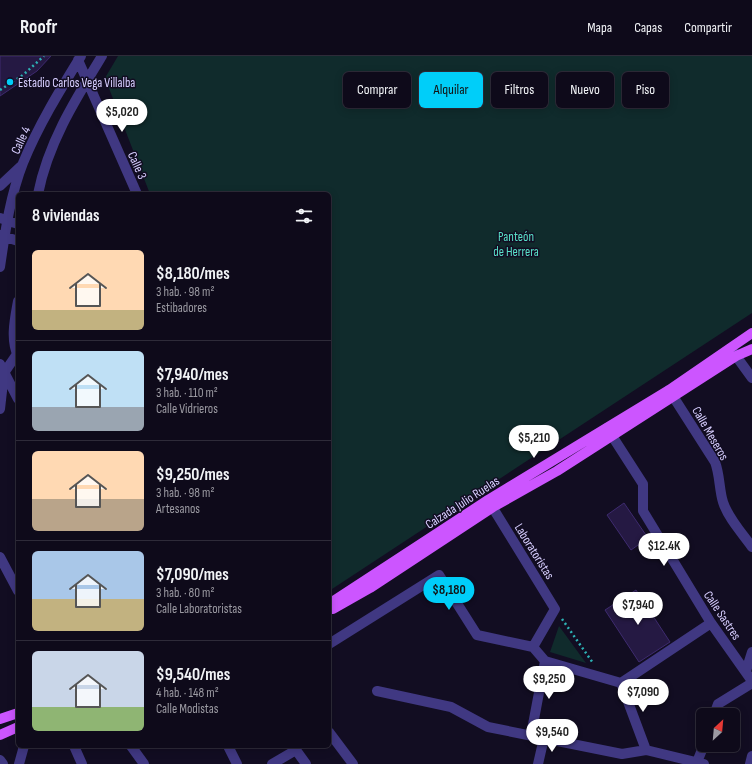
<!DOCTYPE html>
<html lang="es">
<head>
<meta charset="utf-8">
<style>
  body { margin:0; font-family:"Sofia Sans Condensed",sans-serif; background:#171323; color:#f1f3f6; height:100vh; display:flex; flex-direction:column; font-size:15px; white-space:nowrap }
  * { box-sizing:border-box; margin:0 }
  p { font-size:13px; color:#9b9aa2 }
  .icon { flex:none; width:22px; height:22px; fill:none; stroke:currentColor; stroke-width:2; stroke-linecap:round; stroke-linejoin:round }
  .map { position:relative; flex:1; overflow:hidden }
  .panel { position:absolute; left:16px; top:136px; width:315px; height:556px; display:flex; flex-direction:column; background:#0e0a1a; border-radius:6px; box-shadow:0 2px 10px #0003,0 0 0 1px #2e2b39 }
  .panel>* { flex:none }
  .guide { position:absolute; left:343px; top:16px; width:349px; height:36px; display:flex; gap:8px }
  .needle { width:26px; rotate:26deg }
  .buttons { position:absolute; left:696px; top:652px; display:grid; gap:8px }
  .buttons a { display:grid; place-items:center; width:44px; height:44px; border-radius:6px; background:#0e0a1a; box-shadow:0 2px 10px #0003,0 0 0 1px #2e2b39; font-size:20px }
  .price { position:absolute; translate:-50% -34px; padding:0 9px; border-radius:14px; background:#fff; color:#222; font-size:13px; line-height:26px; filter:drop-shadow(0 1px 2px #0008) }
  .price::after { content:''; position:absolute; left:50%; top:24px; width:12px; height:9px; margin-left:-6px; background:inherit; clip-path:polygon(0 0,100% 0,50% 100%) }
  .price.on { background:#00cef9; color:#111 }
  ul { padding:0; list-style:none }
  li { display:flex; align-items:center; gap:12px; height:100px; padding:0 16px }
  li+li { border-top:1px solid #2e2b39 }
  li span { display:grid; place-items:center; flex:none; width:112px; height:80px; border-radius:6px; color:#555 }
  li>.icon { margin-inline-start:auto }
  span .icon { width:48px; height:48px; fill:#fffc; stroke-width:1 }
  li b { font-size:17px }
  h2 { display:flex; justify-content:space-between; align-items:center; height:48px; padding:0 16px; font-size:17px }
  .tag { padding:0 14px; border-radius:6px; background:#0e0a1a; box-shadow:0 2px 10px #0003,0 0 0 1px #2e2b39; font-size:14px; line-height:36px }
  .tag.on { background:#00cef9; color:#111 }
  header { display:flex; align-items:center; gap:24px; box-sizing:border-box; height:56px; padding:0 20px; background:#0e0a1a; border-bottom:1px solid #2e2b39 }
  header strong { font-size:19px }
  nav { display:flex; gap:22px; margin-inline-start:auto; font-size:14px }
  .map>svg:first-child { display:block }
</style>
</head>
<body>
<header>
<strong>Roofr</strong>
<nav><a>Mapa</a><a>Capas</a><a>Compartir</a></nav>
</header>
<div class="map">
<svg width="752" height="708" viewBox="0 0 752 708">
  <rect width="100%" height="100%" fill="#120d22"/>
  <path fill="#102b2c" d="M118 0H752V257L329 535V138H150L105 22Z
    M559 570 586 607 550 596Z"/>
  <path fill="#251943" stroke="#3e2b6f" d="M0 0H51L37 15 0 40Z
    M624 447 648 482 631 494 607 459Z
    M636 534 670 586 639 606 605 554Z"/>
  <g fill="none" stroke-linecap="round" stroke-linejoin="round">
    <path stroke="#2db2b5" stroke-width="2.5" stroke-dasharray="2 3" stroke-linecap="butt" d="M0 34 23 19 44 0
      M562 563 593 607"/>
    <path stroke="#403882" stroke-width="10" d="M78 4 137 138
      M0 130 21 110
      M38 138C48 87 75 44 102 0
      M0 162 18 168
      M0 179 18 185
      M0 211C5 177 10 140 23 107 38 70 60 34 81 0
      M18 245C15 262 10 283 18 300
      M731 293 752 322
      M0 308 18 343
      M669 334 715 406C720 419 719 433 723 446 728 462 742 477 752 491
      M0 353 4 317 17 298
      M607 372 643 428V455L711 567 752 625
      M488 444 555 553 533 591 545 605
      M0 501 18 535
      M329 588 439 519 477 579 533 591
      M545 605 621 627
      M746 615 752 596
      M621 627 711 567
      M621 627 646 694
      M377 635 451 651 488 671 622 698 646 694 704 708
      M714 659 718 648 752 627
      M329 676 353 708
      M531 679 545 605
      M74 690 82 708
      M131 690 144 708
      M228 690 237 708
      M293 690 306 708
      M0 704 3 708
      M697 706 704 689
      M19 708 24 690
      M272 708 296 694
      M538 708 544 682
      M750 708 752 700"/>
    <path stroke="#c5f" stroke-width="10" d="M329 548 488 444 669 334 752 277
      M333 553 370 532 493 451 557 415 736 300 752 293
      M0 663 18 657
      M0 679 18 671"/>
  </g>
  <circle fill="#00cef9" stroke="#120d22" stroke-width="1.5" cx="10" cy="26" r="4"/>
  <g text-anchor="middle" stroke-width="3" stroke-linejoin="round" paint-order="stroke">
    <g font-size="13" fill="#d7ceff" stroke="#120d22" text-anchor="start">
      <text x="18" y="31">Estadio Carlos Vega Villalba</text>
    </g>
    <g font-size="13" fill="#d7ceff" stroke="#120d22">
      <text transform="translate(20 84) rotate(-65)" y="5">Calle 4</text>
      <text transform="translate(138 109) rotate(66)" y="5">Calle 3</text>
      <text transform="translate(711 377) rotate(60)" y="5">Calle Meseros</text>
      <text transform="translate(462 446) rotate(-33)" y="5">Calzada Julio Ruelas</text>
      <text transform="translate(535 495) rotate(58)" y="5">Laboratoristas</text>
      <text transform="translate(723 559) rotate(56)" y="5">Calle Sastres</text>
    </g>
    <g font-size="13" fill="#59e0c9" stroke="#120d22">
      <text x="516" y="185">Panteón<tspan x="516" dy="15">de Herrera</tspan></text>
    </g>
  </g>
</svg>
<div class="buttons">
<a><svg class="needle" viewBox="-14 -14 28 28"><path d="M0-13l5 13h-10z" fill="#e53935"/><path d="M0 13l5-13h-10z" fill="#9b9aa2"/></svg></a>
</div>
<b class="price" style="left:122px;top:77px">$5,020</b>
<b class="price" style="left:534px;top:403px">$5,210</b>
<b class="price" style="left:664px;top:511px">$12.4K</b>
<b class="price on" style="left:449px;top:555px">$8,180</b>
<b class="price" style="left:638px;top:570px">$7,940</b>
<b class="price" style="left:549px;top:644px">$9,250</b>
<b class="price" style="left:643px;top:657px">$7,090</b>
<b class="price" style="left:552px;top:697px">$9,540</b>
<div class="guide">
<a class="tag">Comprar</a>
<a class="tag on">Alquilar</a>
<a class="tag">Filtros</a>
<a class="tag">Nuevo</a>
<a class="tag">Piso</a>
</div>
<section class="panel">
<h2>8 viviendas<svg class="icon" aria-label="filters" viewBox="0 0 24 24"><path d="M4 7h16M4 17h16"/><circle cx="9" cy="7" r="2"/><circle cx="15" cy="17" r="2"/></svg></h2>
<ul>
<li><span style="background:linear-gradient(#ffd9b3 75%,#c2b280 0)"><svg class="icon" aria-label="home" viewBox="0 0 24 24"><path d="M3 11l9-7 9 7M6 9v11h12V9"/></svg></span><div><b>$8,180/mes</b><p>3 hab. · 98 m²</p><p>Estibadores</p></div></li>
<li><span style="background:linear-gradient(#bfe0f5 70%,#9aa5b1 0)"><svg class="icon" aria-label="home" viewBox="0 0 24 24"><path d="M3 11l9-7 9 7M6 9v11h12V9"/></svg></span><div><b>$7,940/mes</b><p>3 hab. · 110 m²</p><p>Calle Vidrieros</p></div></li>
<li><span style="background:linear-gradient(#ffd9b3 60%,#b9a48a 0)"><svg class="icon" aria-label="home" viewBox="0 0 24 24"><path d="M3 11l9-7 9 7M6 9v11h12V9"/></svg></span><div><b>$9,250/mes</b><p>3 hab. · 98 m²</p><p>Artesanos</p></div></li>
<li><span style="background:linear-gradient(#a9c7e8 60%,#c2b280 0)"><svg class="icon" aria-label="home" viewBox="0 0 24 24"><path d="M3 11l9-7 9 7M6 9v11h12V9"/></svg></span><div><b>$7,090/mes</b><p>3 hab. · 80 m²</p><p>Calle Laboratoristas</p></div></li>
<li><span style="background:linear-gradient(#c9d6e8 70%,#8fb573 0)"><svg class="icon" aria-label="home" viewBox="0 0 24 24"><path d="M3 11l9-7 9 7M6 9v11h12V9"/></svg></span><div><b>$9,540/mes</b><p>4 hab. · 148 m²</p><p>Calle Modistas</p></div></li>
</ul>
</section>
</div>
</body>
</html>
